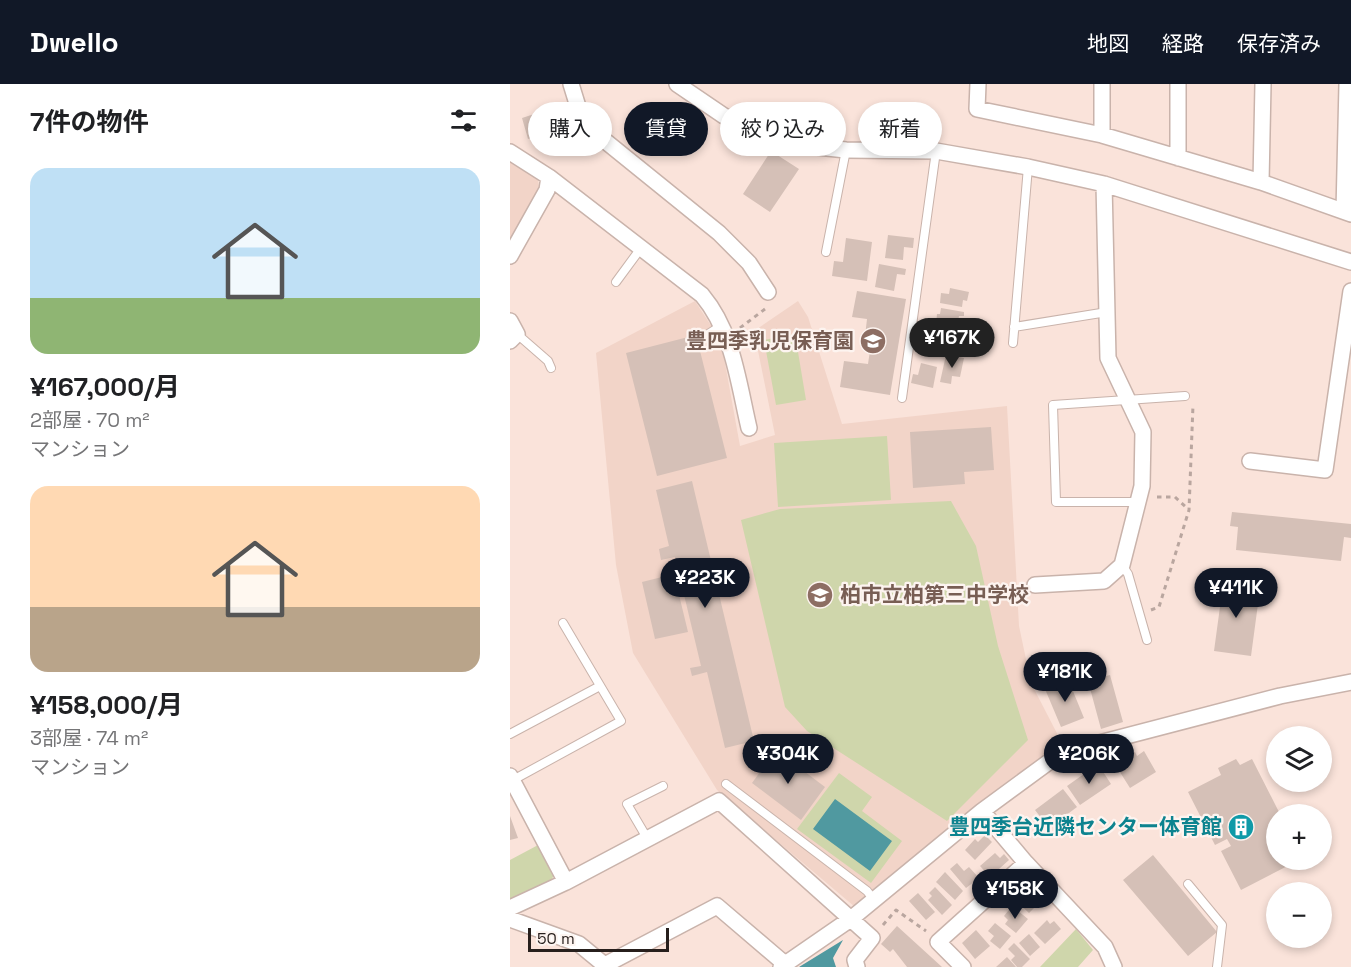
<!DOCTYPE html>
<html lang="ja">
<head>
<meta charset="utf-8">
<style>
  body { margin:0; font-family:"Space Grotesk","Noto Sans JP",sans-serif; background:#f2f2f2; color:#202124; height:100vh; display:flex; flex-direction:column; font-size:22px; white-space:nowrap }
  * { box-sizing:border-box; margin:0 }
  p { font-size:20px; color:#757577 }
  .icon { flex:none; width:33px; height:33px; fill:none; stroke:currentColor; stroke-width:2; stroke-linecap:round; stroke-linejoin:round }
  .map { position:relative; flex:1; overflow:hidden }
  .sheet { display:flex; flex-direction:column; background:#fff; width:510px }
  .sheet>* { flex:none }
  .top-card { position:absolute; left:18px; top:18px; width:570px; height:54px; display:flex; gap:12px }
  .controls { position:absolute; left:756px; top:642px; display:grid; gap:12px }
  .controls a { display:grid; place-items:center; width:66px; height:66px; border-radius:50%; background:#fff; box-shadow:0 3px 9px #0003; font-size:30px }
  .scale { position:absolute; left:18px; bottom:15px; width:141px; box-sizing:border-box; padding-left:6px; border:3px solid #271f1c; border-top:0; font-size:16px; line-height:21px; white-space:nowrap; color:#271f1c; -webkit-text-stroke:4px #fdf4f0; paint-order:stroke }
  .price { position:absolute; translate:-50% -51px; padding:0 14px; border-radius:21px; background:#111827; color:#fff; font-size:20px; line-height:39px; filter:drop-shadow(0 2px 3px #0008) }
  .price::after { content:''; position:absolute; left:50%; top:36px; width:18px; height:14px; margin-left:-9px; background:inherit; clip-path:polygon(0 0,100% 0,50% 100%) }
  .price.current { background:#222; color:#fff }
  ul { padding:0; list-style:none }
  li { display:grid; align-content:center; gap:12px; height:318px; padding:0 30px }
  li span { display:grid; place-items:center; height:186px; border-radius:18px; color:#555 }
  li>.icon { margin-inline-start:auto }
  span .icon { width:108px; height:108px; fill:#fffc; stroke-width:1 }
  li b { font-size:26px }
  h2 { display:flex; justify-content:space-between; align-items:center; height:72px; padding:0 30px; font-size:26px }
  .pill { padding:0 21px; border-radius:27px; background:#fff; box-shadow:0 3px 9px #0003; font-size:21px; line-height:54px }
  .pill.current { background:#111827; color:#fff }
  header { display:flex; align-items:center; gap:36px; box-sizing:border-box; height:84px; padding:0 30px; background:#111827; color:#fff }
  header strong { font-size:28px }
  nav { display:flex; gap:33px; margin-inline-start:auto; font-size:21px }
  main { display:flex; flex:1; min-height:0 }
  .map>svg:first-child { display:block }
</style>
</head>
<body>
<header>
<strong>Dwello</strong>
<nav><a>地図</a><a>経路</a><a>保存済み</a></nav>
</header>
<main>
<section class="sheet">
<h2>7件の物件<svg class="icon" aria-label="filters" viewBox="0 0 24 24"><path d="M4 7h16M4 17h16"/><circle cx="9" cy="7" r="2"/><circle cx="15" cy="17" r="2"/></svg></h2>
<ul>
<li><span style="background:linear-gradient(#bfe0f5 70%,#8fb573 0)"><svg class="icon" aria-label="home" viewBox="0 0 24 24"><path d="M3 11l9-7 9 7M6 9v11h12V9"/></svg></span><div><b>¥167,000/月</b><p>2部屋 · 70 m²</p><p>マンション</p></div></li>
<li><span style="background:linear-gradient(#ffd9b3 65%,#b9a48a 0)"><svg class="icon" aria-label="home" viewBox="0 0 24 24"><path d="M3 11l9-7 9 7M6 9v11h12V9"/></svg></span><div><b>¥158,000/月</b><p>3部屋 · 74 m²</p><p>マンション</p></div></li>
</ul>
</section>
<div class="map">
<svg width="841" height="883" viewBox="0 0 841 883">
  <rect width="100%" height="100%" fill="#fae3da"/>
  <path fill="#f2d4c8" d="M0 77 28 95 29 105 0 166Z
    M185 217 211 257 230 362 265 351 244 247 288 217 298 233 332 340 497 322 509 542 521 599 553 661 542 664 345 823 207 706 123 569 106 481 86 269Z"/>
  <path fill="#cfd6ab" d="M285 250 296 316 266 321 254 256Z
    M377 352 381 416 268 423 264 359Z
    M441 417 466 462 488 562 518 656 437 737 297 647 275 623 231 436 270 425Z
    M329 689 362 713 352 727 392 757 361 799 287 745Z
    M30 760 45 787 40 801 0 818V776Z
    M566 845 583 866 568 883H530Z"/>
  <path fill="#5099a0" d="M325 715 382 757 360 787 303 745Z
    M333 856 323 874 326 883H289Z"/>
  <path fill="#d5c0b7" d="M55 20 62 41 18 55 12 34Z
    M261 67 289 85 260 128 233 110Z
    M378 151 404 154 403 164 394 163 393 176 375 174Z
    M336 154 362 158 357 197 322 192 324 177 333 178Z
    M369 180 396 185 395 191 387 190 384 207 365 203Z
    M440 204 459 208 457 217 453 216 452 223 430 219 431 209 439 210Z
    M347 207 396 215 380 311 330 303 334 277 358 280 362 253 355 252 357 235 342 233Z
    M431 224 454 228V232H449L447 243 426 240 427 230H430Z
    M429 246 450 250 448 266 422 262 423 254 427 255Z
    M186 251 217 374 147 392 116 269Z
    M436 271 454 274 450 293 442 292 441 300 430 298Z
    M411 279 427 283 423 304 401 299 403 290 408 291Z
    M481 343 484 386 454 388 455 400 403 404 400 348Z
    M182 397 244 657 215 664 197 588 182 592 180 584 191 582 165 473 151 476 149 465 159 462 146 406Z
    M722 428 841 440V454L834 453 831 477 726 466 728 443 720 442Z
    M164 490 178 548 145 555 132 498Z
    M702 498 750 505 741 572 704 567 712 508 701 506Z
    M600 591 613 638 591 645 578 597Z
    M558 595 574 634 551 643 535 605Z
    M266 666 315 703 291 736 242 699Z
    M634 667 646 688 620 704 608 685 614 682 610 676 625 668 627 672Z
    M726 675 730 681 742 675 770 730H766V776H789L731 806 711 767 721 762 717 755 705 761 678 708 711 691 708 684Z
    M588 680 601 700 570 721 557 702Z
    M553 705 567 723 539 744 525 726Z
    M0 732 8 754 0 756Z
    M475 751 482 758 465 776 455 766 465 755 468 758Z
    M485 769 490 774 494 770 499 776 480 793 470 782Z
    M643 771 707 848 678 872 613 796Z
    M447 779 454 787 459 783 469 794 456 804 440 785Z
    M435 788 453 807 445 816 426 798Z
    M425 803 442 821 432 831 418 816 422 812 419 809Z
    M510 805 515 809 517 807 526 815 521 821 524 824 519 829 502 813Z
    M408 809 425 828 416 836 399 817Z
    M502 822 518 835 506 849 495 840 498 836 494 832Z
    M537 836 540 840 544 837 551 845 535 860 524 849Z
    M485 839 501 852 490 865 480 857 484 852 478 847Z
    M387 842 432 883H397L383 865 380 868 371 860Z
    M466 846 480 862 465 875 452 859Z
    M519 850 530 863 520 872 509 859Z
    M504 859 520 875 512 883H507L501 876 505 872 498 865Z
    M497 873 506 883H486Z"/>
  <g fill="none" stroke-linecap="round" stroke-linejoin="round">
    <defs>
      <path id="service" d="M316 168 336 66
        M106 198 131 164
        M504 243 597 228
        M7 250 38 277 41 284
        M192 254 211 242
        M503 259 518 83
        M392 314 426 67
        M628 418H546L543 321 675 312
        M612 481 618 490 637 556
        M0 650 90 602
        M3 696 111 637 53 539
        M216 700 357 807 364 816
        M137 754 117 720 153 702
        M678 800 712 841 707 883"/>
      <path id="minor" d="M61 0 73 39 209 149 239 179 258 208
        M167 0 214 32 279 60 336 66 426 67 518 83 594 100 841 178
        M468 0 467 25 592 51 751 98 841 130
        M592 0V51
        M668 0V74
        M0 68 39 93 192 211C223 248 228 297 239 344
        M751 98 753 0
        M834 127 837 0
        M0 172 37 106 39 93
        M0 237 7 250 0 257
        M740 377 815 386 841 207
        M525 501 594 497 612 481 632 402 633 348 598 274 594 100
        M0 692 56 798
        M472 727 516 779 595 863 604 883
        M0 824 56 798 209 717 362 854 345 876 347 883
        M0 835 69 860 97 883
        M95 881 207 822 275 880
        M271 883 342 834 472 727 551 669 770 612 841 598
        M453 883 428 858 516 779"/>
    </defs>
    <use href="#service" stroke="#c9b3ab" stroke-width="10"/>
    <use href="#minor" stroke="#c9b3ab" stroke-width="18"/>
    <path stroke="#b9a69f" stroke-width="3" stroke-dasharray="4.5 4.5" stroke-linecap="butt" d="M230 244 255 225
      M647 413H665L679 426
      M641 526 649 523 679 426 683 321
      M373 841 386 826 416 847"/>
    <use href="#service" stroke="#fff" stroke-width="8"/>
    <use href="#minor" stroke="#fff" stroke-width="15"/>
  </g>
  <defs>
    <symbol id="school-disc" viewBox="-11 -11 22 22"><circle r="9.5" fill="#8d6e63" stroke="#fdf4f0"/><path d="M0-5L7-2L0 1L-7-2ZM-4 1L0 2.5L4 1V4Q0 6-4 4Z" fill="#fff"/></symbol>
    <symbol id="building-disc" viewBox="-11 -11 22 22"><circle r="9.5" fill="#0f9aa8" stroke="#fdf4f0"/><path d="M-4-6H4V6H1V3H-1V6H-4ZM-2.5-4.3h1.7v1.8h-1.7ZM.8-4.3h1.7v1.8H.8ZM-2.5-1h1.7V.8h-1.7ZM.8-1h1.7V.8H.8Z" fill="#fff"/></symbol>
  </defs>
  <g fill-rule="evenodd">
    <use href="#school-disc" x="348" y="242" width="30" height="30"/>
    <use href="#school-disc" x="295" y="496" width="30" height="30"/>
    <use href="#building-disc" x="716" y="728" width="30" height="30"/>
  </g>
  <g text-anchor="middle" stroke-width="4.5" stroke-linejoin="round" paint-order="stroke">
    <g font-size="21" font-weight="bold" fill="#785e54" stroke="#fdf4f0" text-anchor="end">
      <text x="344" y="264">豊四季乳児保育園</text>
      <text x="330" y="518" text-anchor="start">柏市立柏第三中学校</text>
    </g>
    <g font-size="21" font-weight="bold" fill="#0d838f" stroke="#fdf4f0" text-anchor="end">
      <text x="712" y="750">豊四季台近隣センター体育館</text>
    </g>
  </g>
</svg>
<div class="controls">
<a><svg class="icon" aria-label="layers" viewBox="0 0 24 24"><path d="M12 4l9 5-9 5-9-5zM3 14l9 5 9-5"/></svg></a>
<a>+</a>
<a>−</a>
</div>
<div class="scale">50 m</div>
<b class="price current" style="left:442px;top:285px">¥167K</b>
<b class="price" style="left:195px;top:525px">¥223K</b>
<b class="price" style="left:726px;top:535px">¥411K</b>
<b class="price" style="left:555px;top:619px">¥181K</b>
<b class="price" style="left:278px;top:701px">¥304K</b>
<b class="price" style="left:579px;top:701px">¥206K</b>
<b class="price" style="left:505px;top:836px">¥158K</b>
<div class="top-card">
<a class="pill">購入</a>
<a class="pill current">賃貸</a>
<a class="pill">絞り込み</a>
<a class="pill">新着</a>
</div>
</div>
</main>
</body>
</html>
